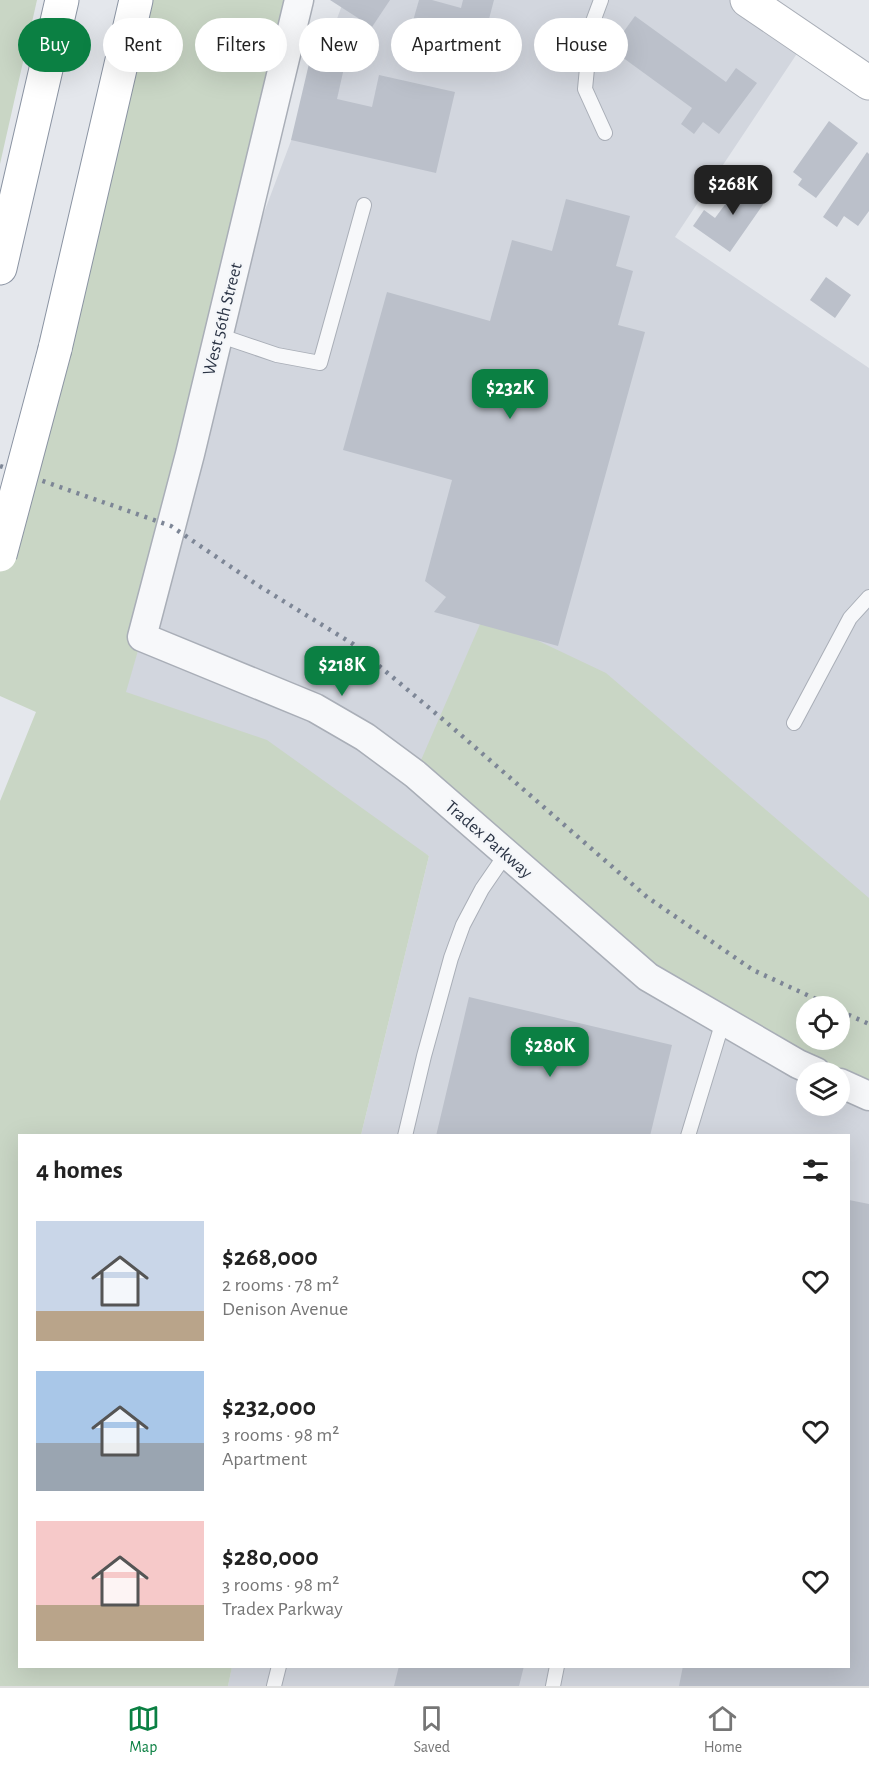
<!DOCTYPE html>
<html lang="en">
<head>
<meta charset="utf-8">
<style>
  body { margin:0; font-family:"Alegreya Sans",sans-serif; background:#f2f2f2; color:#222; height:100vh; display:flex; flex-direction:column; font-size:22px; white-space:nowrap }
  * { box-sizing:border-box; margin:0 }
  p { font-size:20px; color:#767676 }
  .icon { flex:none; width:33px; height:33px; fill:none; stroke:currentColor; stroke-width:2; stroke-linecap:round; stroke-linejoin:round }
  .map { position:relative; flex:1; overflow:hidden }
  .details { position:absolute; left:18px; top:1134px; width:832px; height:534px; display:flex; flex-direction:column; background:#fff; border-radius:0px; box-shadow:0 6px 24px #0002 }
  .details>* { flex:none }
  .banner { position:absolute; left:18px; top:18px; width:834px; height:54px; display:flex; gap:12px }
  .tools { position:absolute; left:796px; top:996px; display:grid; gap:12px }
  .tools a { display:grid; place-items:center; width:54px; height:54px; border-radius:50%; background:#fff; box-shadow:0 6px 24px #0002; font-size:30px }
  .price { position:absolute; translate:-50% -51px; padding:0 14px; border-radius:12px; background:#0b8043; color:#fff; font-size:20px; line-height:39px; filter:drop-shadow(0 2px 3px #0008) }
  .price::after { content:''; position:absolute; left:50%; top:36px; width:18px; height:14px; margin-left:-9px; background:inherit; clip-path:polygon(0 0,100% 0,50% 100%) }
  .price.selected { background:#222; color:#fff }
  ul { padding:0; list-style:none }
  li { display:flex; align-items:center; gap:18px; height:150px; padding:0 18px }
  li span { display:grid; place-items:center; flex:none; width:168px; height:120px; border-radius:0px; color:#555 }
  li>.icon { margin-inline-start:auto }
  span .icon { width:72px; height:72px; fill:#fffc; stroke-width:1 }
  li b { font-size:26px }
  h2 { display:flex; justify-content:space-between; align-items:center; height:72px; padding:0 18px; font-size:26px }
  .chip { padding:0 21px; border-radius:27px; background:#fff; box-shadow:0 6px 24px #0002; font-size:21px; line-height:54px }
  .chip.selected { background:#0b8043; color:#fff }
  .tabs { display:flex; justify-content:space-around; align-items:center; height:84px; border-top:2px solid #e0e0e0; background:#fff; font-size:16px; color:#767676 }
  .tabs a { display:grid; justify-items:center; gap:3px }
  .tabs .selected { color:#0b8043 }
  .map>svg:first-child { display:block }
</style>
</head>
<body>
<div class="map">
<svg width="869" height="1686" viewBox="0 0 869 1686">
  <rect width="100%" height="100%" fill="#e4e7ec"/>
  <path fill="#d2d6de" fill-rule="evenodd" d="M344 0H747L806 40 675 237 869 368V1686H228L232 1666H849V1136L361 1135 429 856 125 692 142 637 218 335ZM807 1006H840V1040H807ZM807 1072H840V1106H807Z"/>
  <path fill="#c9d6c5" fill-rule="evenodd" d="M0 0H37L0 164Z
    M136 0H299L142 637 126 692 267 740 429 856 361 1135 20 1136V1666L232 1667 228 1686H0V801L36 712 0 696V555Z
    M484 615 606 673 869 898V1096L840 1072H816L648 977 415 774ZM807 1006H840V1040H807Z"/>
  <path fill="#bbc0ca" d="M330 0H390L372 27Z
    M419 0H432L461 8 463 0H494L479 57 408 38Z
    M635 16 726 82 736 68 757 83 719 134 703 122 694 134 681 124 692 108 611 49Z
    M312 51 346 59 337 99 372 107 379 75 455 92 436 173 291 140Z
    M829 121 858 143 816 198 798 185 802 179 793 172Z
    M867 152 869 154V211L858 226 844 216 837 227 823 217Z
    M744 179 769 196 730 252 693 226 704 210 715 218Z
    M566 199 630 216 616 266 633 271 618 325 645 332 558 646 434 612 446 597 425 581 452 480 343 450 387 292 490 321 512 240 552 251Z
    M826 277 851 295 835 318 810 300Z
    M469 997 672 1045 650 1136H436Z
    M849 1200 869 1204V1686H679L683 1666H849Z
    M399 1666H524L519 1686H394Z"/>
  <g fill="none" stroke-linecap="round" stroke-linejoin="round">
    <defs>
      <path id="service" d="M601 0 591 27 585 89 605 133
        M218 335 277 355 320 363 364 205
        M794 723 850 618 869 597
        M405 1136 424 1056 451 958 463 925 482 889 506 854
        M688 1136 723 1021
        M274 1686 279 1666
        M553 1686 557 1666"/>
      <path id="minor" d="M299 0 190 454 142 637 315 708 365 737 415 774 648 977 798 1064 816 1072
        M840 1083 869 1096"/>
      <path id="secondary" d="M747 0 869 83"/>
      <path id="motorway" d="M0 268 62 0
        M55 349 136 0"/>
    </defs>
    <use href="#service" stroke="#a9aeb7" stroke-width="16"/>
    <use href="#minor" stroke="#a9aeb7" stroke-width="31"/>
    <use href="#secondary" stroke="#a9aeb7" stroke-width="35"/>
    <use href="#motorway" stroke="#8b94a3" stroke-width="35"/>
    <use href="#service" stroke="#f7f8fa" stroke-width="14"/>
    <use href="#minor" stroke="#f7f8fa" stroke-width="28"/>
    <use href="#secondary" stroke="#fff" stroke-width="33"/>
    <use href="#motorway" stroke="#fff" stroke-width="33"/>
    <path stroke="#7d8696" stroke-width="4.5" stroke-dasharray="3 6" stroke-linecap="butt" d="M0 466 171 526 259 586 353 644 446 722 647 897 753 970 831 1006
      M840 1011 869 1024"/>
    <defs>
      <path id="motorway-bridge" d="M0 555 55 349"/>
    </defs>
    <use href="#motorway-bridge" stroke="#8b94a3" stroke-width="35" stroke-linecap="butt"/>
    <use href="#motorway-bridge" stroke="#fff" stroke-width="33"/>
  </g>
  <g text-anchor="middle" stroke-width="4.5" stroke-linejoin="round" paint-order="stroke">
    <g font-size="18" fill="#2b3445" stroke="#f4f6f9">
      <text transform="translate(222 319) rotate(-76)" y="6">West 56th Street</text>
      <text transform="translate(489 839) rotate(41)" y="6">Tradex Parkway</text>
    </g>
  </g>
</svg>
<div class="tools">
<a><svg class="icon" aria-label="locate" viewBox="0 0 24 24"><circle cx="12" cy="12" r="6"/><path d="M12 2v4M12 18v4M2 12h4M18 12h4"/></svg></a>
<a><svg class="icon" aria-label="layers" viewBox="0 0 24 24"><path d="M12 4l9 5-9 5-9-5zM3 14l9 5 9-5"/></svg></a>
</div>
<b class="price selected" style="left:733px;top:216px">$268K</b>
<b class="price" style="left:510px;top:420px">$232K</b>
<b class="price" style="left:342px;top:697px">$218K</b>
<b class="price" style="left:550px;top:1078px">$280K</b>
<div class="banner">
<a class="chip selected">Buy</a>
<a class="chip">Rent</a>
<a class="chip">Filters</a>
<a class="chip">New</a>
<a class="chip">Apartment</a>
<a class="chip">House</a>
</div>
<section class="details">
<h2>4 homes<svg class="icon" aria-label="filters" viewBox="0 0 24 24"><path d="M4 7h16M4 17h16"/><circle cx="9" cy="7" r="2"/><circle cx="15" cy="17" r="2"/></svg></h2>
<ul>
<li><span style="background:linear-gradient(#c9d6e8 75%,#b9a48a 0)"><svg class="icon" aria-label="home" viewBox="0 0 24 24"><path d="M3 11l9-7 9 7M6 9v11h12V9"/></svg></span><div><b>$268,000</b><p>2 rooms · 78 m²</p><p>Denison Avenue</p></div><svg class="icon" aria-label="heart" viewBox="0 0 24 24"><path d="M12 20l-8-8c-3-5 5-10 8-4 3-6 11-1 8 4z"/></svg></li>
<li><span style="background:linear-gradient(#a9c7e8 60%,#9aa5b1 0)"><svg class="icon" aria-label="home" viewBox="0 0 24 24"><path d="M3 11l9-7 9 7M6 9v11h12V9"/></svg></span><div><b>$232,000</b><p>3 rooms · 98 m²</p><p>Apartment</p></div><svg class="icon" aria-label="heart" viewBox="0 0 24 24"><path d="M12 20l-8-8c-3-5 5-10 8-4 3-6 11-1 8 4z"/></svg></li>
<li><span style="background:linear-gradient(#f6c9c9 70%,#b9a48a 0)"><svg class="icon" aria-label="home" viewBox="0 0 24 24"><path d="M3 11l9-7 9 7M6 9v11h12V9"/></svg></span><div><b>$280,000</b><p>3 rooms · 98 m²</p><p>Tradex Parkway</p></div><svg class="icon" aria-label="heart" viewBox="0 0 24 24"><path d="M12 20l-8-8c-3-5 5-10 8-4 3-6 11-1 8 4z"/></svg></li>
</ul>
</section>
</div>
<nav class="tabs">
<a class="selected"><svg class="icon" aria-label="map" viewBox="0 0 24 24"><path d="M3 6l6-2 6 2 6-2v14l-6 2-6-2-6 2zM9 4v14M15 6v14"/></svg>Map</a>
<a><svg class="icon" aria-label="saved" viewBox="0 0 24 24"><path d="M7 4h10v16l-5-4-5 4z"/></svg>Saved</a>
<a><svg class="icon" aria-label="home" viewBox="0 0 24 24"><path d="M3 11l9-7 9 7M6 9v11h12V9"/></svg>Home</a>
</nav>
</body>
</html>
